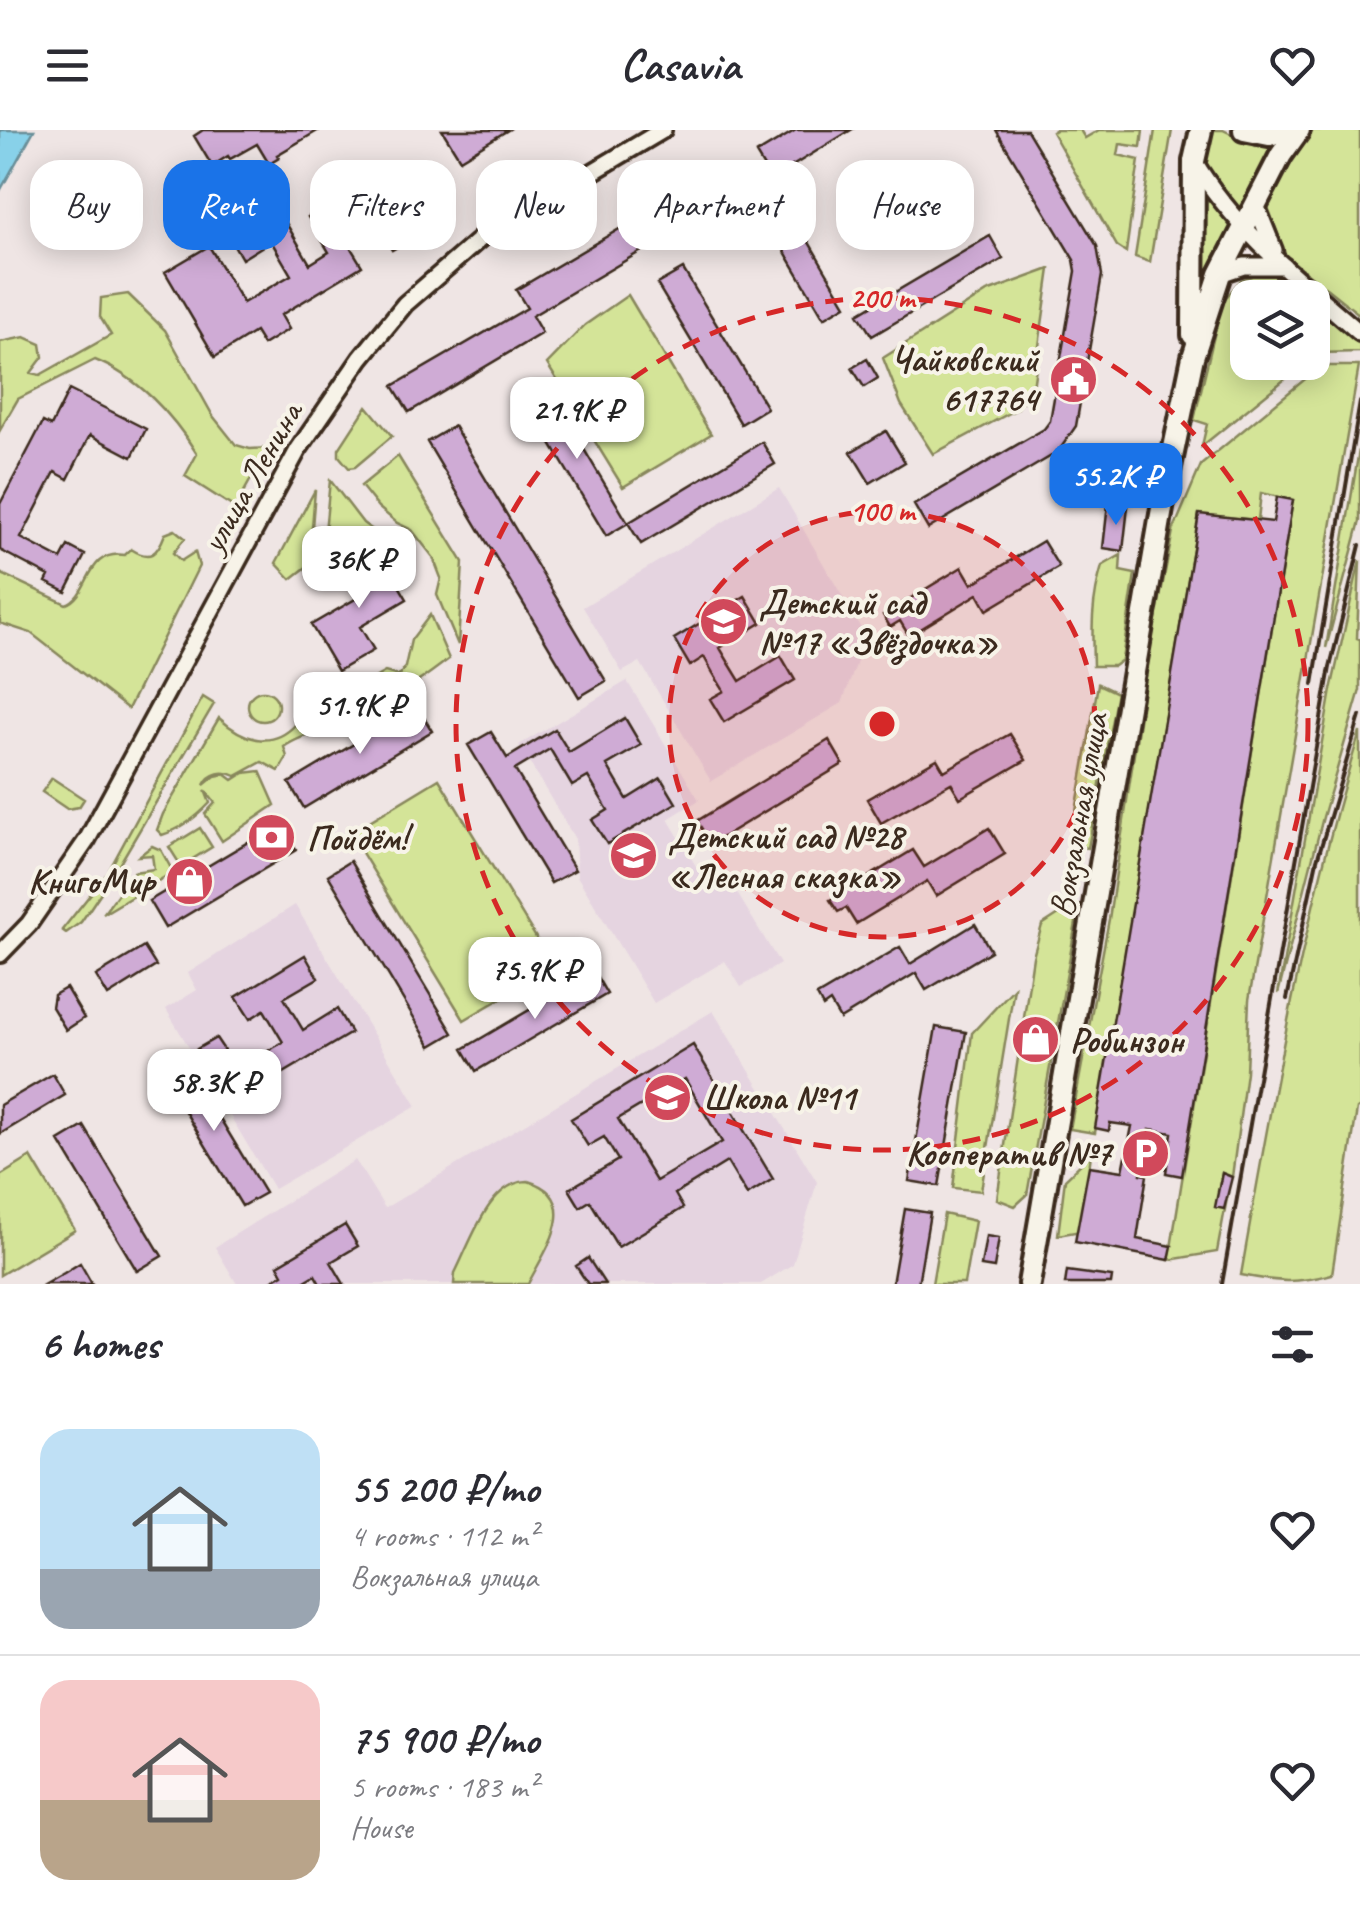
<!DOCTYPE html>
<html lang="en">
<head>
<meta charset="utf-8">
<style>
  body { margin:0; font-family:Caveat,sans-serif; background:#f7f7f7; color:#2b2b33; height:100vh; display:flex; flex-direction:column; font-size:38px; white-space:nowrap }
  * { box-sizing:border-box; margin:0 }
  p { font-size:32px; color:#7c7c81 }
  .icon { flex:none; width:55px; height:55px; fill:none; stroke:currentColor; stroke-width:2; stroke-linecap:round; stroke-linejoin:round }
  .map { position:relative; height:1154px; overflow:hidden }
  .panel { display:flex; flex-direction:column; background:#fff; flex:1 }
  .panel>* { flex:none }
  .guide { position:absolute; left:30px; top:30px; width:1300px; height:90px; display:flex; gap:20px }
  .controls { position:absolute; left:1230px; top:150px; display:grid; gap:20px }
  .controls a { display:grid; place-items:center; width:100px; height:100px; border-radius:20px; background:#fff; box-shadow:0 5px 25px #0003; font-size:50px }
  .price { position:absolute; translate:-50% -85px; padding:0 22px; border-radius:20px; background:#fff; color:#222; font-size:32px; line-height:65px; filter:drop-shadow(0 2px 5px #0008) }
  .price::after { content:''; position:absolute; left:50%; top:60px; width:30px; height:22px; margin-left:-15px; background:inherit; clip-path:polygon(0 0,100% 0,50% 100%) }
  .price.on { background:#1a73e8; color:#fff }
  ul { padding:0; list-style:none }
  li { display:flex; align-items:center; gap:30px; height:250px; padding:0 40px }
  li+li { border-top:2px solid #e1e1e2 }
  li span { display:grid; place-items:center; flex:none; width:280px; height:200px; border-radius:30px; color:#555 }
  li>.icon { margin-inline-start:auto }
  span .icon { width:120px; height:120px; fill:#fffc; stroke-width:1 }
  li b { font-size:42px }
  h2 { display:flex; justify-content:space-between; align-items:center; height:120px; padding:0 40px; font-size:42px }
  .tag { padding:0 35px; border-radius:30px; background:#fff; box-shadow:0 5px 25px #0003; font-size:35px; line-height:90px }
  .tag.on { background:#1a73e8; color:#fff }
  header { display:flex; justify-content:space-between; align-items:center; height:130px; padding:0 40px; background:#fff; font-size:45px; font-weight:800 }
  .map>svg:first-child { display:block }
</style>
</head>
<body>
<header><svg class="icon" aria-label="menu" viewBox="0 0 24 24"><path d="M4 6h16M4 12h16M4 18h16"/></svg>Casavia<svg class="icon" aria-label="heart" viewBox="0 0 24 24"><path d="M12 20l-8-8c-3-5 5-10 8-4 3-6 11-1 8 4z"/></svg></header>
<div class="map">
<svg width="1360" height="1154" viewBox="0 0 1360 1154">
  <rect width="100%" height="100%" fill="#efe5e4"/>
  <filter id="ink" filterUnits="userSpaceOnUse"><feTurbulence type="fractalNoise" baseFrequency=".01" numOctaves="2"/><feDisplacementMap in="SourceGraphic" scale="20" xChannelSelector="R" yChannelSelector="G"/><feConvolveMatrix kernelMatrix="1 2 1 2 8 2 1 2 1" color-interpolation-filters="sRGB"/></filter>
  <g filter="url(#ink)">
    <path fill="#e5d4e0" d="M779 358 866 507 842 573 711 651 640 532 622 542 583 477Z
      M627 551 699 670 668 689 706 753 725 743 780 834 741 857 725 831 654 873 577 746 575 709 519 615Z
      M295 775 417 976 274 1059 166 879 197 860 188 843Z
      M713 881 817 1052 793 1134 761 1154H237L215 1117 355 1030 385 1078Z"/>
    <path fill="#d4e498" stroke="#88875b" stroke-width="2.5" d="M1055 0H1080L1085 8 1099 0H1143L1141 17 1120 14 1118 25 1139 30 1126 122 1117 116 1052 2Z
      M1155 0H1172L1150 132 1135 127Z
      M1207 0H1223L1256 16 1288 6 1245 88 1221 66 1198 28Z
      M1313 0H1360V185L1286 126 1266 72Z
      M1197 45 1212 71 1241 99 1199 193Z
      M1050 139 1033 258 1017 279 933 324 901 274 883 228 987 162Z
      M1254 145C1279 142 1290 151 1308 167L1248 168V232L1305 233 1202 316 1207 294 1194 290 1222 172 1241 150Z
      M128 164 165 200 213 286 236 315 250 319 268 318 235 378 185 346 197 324C173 285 138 247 95 230L18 269 0 300V212L25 207 41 214 43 227 31 243 40 245 111 205 100 187 101 168Z
      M628 165 711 304 623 357 547 234 585 195Z
      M1312 171 1360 215V222L1317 223 1313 226Z
      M1321 236H1359L1249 870 1246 942 1232 1047 1222 1043 1218 1061 1228 1063 1217 1122 1169 1130 1293 370 1261 363 1258 390 1199 384 1095 1003 1070 999 1109 789 1150 519 1173 401 1201 335Z
      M367 276 392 306 355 337 349 338 339 326V319Z
      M1360 314V391L1326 518Z
      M398 326 463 432 458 515 437 465 441 448 433 427 412 400 397 393 378 377 361 356Z
      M330 350 363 393 374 401 353 414 352 419 343 420 322 433Z
      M315 360 309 435 291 449 276 433Z
      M175 400 185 408 173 423 181 431 195 422 199 436 128 579 31 503 0 493V443L66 474C91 465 85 419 125 425L131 419C150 431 157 425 165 404Z
      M1121 425 1120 441 1135 444 1122 530 1114 536H1093C1092 499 1091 473 1102 436Z
      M1360 430 1357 508 1360 509V560L1323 687 1278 864 1331 560Z
      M430 485 449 529C415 555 375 586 330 584 322 606 301 604 284 617L287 627 279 641 262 632 236 646C224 640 210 642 204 655L215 646 225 644 233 650 244 643 260 641 275 675 222 711 205 684 215 673 205 660 210 673C196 688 181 699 162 705L157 700 163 684 219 588C242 609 271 621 296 594 300 589 306 580 305 573 304 566 298 557 296 551L317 548 320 560 326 564 335 557C356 568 367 551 385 542L399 546 405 537 411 510Z
      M1098 554 1117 563 1088 718 1070 716Z
      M248 576a15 15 0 1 1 30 0a15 15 0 1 1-30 0Z
      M203 567 214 574 116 740 81 792 66 803 62 800 108 742Z
      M1360 602V977L1357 979 1332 1144C1296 1154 1278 1152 1241 1145 1273 962 1305 780 1360 602Z
      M52 648 84 669 79 677 67 679 42 662Z
      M439 649 554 837 464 890 350 703Z
      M200 698 212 717 181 736 169 717Z
      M152 716 161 720 173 742 103 784 134 742 154 739 152 725 139 726Z
      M1059 784 1077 787 1027 1065 1015 1076 997 1069 1033 827 1042 795Z
      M1014 858 981 1061 953 1058 972 903Z
      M1091 1024 1081 1101 1058 1105 1065 1049Z
      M31 1027 75 1100 0 1145V1046Z
      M528 1051C585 1068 544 1122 528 1154H454L455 1143C471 1112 489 1051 528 1051Z
      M944 1084 975 1091 964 1154H932Z"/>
    <path fill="#88d1e9" stroke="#698e98" stroke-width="2.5" d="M0 0H34L0 61Z"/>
    <path fill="#cfabd5" stroke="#3b2a1e" stroke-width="2.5" fill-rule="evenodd" d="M203 0H319L277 25 279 28 269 34 257 14 230 29 228 26 212 36 194 6Z
      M442 0H508L460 29Z
      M796 0H851L771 49 756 24Z
      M996 0H1027L1097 116 1102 145 1076 296 1058 322 928 399 914 375 1044 299 1050 291 1076 141 1074 130Z
      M414 42 443 90 392 120 363 72Z
      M780 63 846 175 824 188 758 76Z
      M326 77 362 136 281 185 289 199 263 215 255 202 215 227 165 142 209 116 243 173 291 145 271 111 242 129 234 115 282 86 310 134 329 122 308 87Z
      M650 81 665 107 532 186 542 203 409 282 393 256 527 178 516 160Z
      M990 106 1003 129 872 206 858 184Z
      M683 139 767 278 741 294 657 154Z
      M867 229 878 248 864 257 852 238Z
      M548 259 628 393 606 406 526 272Z
      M69 260 146 299 132 327 90 305 68 349 55 342 21 408 61 429 68 416 85 425 66 462 46 452 49 446 0 420V374L43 292 51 296Z
      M454 296 606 551 579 567 427 312Z
      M886 301 905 332 870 353 851 322Z
      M762 312 775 334 641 414 628 393Z
      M1277 367 1293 370 1182 1046 1166 1043 1172 1003 1150 999 1141 1044 1147 1045 1137 1109 1172 1116 1169 1130 1075 1112 1089 1036 1123 1041 1132 996 1110 993 1109 1001 1095 998 1199 384 1273 392Z
      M1108 374 1128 377 1123 421 1103 418Z
      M1043 411 1059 437 987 480 978 464 909 506 900 491 890 497 883 485 962 437 972 454Z
      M379 422 407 469 360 497 374 520 338 541 311 495 357 468 343 443Z
      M745 466 761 493 720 518 729 533 740 551 781 526 795 550 724 592 710 569 724 561 713 543 704 527 690 536 674 509Z
      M417 576 432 601 304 678 289 653Z
      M625 588 641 615 607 635 627 669 661 648 676 673 607 714 592 690 608 680 588 647 572 656 550 619 515 640 575 740 551 753 468 615 491 602 507 628 555 599 569 622Z
      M1010 604 1026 630 960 668 951 653 881 693 867 669 937 629 944 641Z
      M829 610 843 634 711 714 697 691Z
      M280 693 296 720 165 798 149 771Z
      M989 698 1005 724 936 766 927 751 856 794 846 778 838 782 830 770 913 720 924 737Z
      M350 731 453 903 431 916 328 745Z
      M975 794 991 821 926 860 916 843 840 889 830 872 823 877 817 866 900 817 910 834Z
      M144 817 156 836 108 866 96 846Z
      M305 825 318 848 284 868 303 900 337 879 351 903 282 944 268 921 283 912 264 880 250 889 236 867Z
      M594 842 607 864 476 941 463 919Z
      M66 858 84 888 66 900 52 877 54 865Z
      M936 897 966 902 939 1056 909 1051Z
      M216 908 224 920 205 932 197 919Z
      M693 915 773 1049 747 1065 727 1032 675 1064 683 1078 618 1117 590 1071 580 1077 569 1059 618 1030 604 1007 588 1016 571 989ZM685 949 722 1012 656 1051 618 989Z
      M186 932 265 1063 242 1076 163 945Z
      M53 944 65 965 0 1004V975Z
      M84 996 162 1126 137 1141 59 1011Z
      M1222 1043 1232 1047 1224 1079 1215 1077Z
      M905 1079 930 1083 918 1154H892Z
      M345 1095 358 1116 331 1132 344 1154H320L315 1145 300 1154H266L283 1144 278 1135Z
      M986 1106 999 1108 994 1138 981 1136Z
      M588 1128 605 1154H588L576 1136Z
      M80 1133 92 1154H45L64 1143Z
      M1067 1141 1112 1147 1111 1154H1065Z"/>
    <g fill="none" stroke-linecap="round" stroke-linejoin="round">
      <defs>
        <path id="minor" d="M1083 346 1165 361"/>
        <path id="tertiary" d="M1194 31C1235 100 1300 151 1360 203
          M1256 75 1274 120
          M1220 144 1244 136H1284
          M0 824 29 794 87 710 298 320 361 228 405 174 480 109 663 0"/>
        <path id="primary" d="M1244 0 1269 5 1287 0
          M1193 205 1194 31 1201 0
          M1029 1154 1165 361 1193 227 1220 144 1281 25 1299 0"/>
      </defs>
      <use href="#minor" stroke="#3b2a1e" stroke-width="20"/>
      <use href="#tertiary" stroke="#3b2a1e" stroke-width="22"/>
      <use href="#primary" stroke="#3b2a1e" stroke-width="28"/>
      <use href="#minor" stroke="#f7f3e8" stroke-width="12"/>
      <use href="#tertiary" stroke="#f7f3e8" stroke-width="15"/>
      <use href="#primary" stroke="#f7f3e8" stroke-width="20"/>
      <path stroke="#3b2a1e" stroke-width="4" d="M1313 554 1360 272
        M1287 869 1317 730 1360 586
        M1222 1154 1330 537 1360 415"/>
    </g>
  </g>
  <circle cx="882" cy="594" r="213" fill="#d62828" fill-opacity=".12"/>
  <g fill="none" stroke="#d62828" stroke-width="5" stroke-dasharray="18 12">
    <circle cx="882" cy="594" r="213"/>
    <circle cx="882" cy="594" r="426"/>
  </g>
  <defs>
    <symbol id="civic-disc" viewBox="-11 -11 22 22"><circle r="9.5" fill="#d1495b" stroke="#f7f3e8"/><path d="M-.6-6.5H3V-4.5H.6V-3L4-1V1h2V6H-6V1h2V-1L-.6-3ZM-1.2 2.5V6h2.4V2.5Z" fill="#fff"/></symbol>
    <symbol id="school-disc" viewBox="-11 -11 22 22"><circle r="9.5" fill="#d1495b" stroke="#f7f3e8"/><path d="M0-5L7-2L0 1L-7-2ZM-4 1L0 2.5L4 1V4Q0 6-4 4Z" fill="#fff"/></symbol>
    <symbol id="bank-disc" viewBox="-11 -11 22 22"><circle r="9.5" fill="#d1495b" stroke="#f7f3e8"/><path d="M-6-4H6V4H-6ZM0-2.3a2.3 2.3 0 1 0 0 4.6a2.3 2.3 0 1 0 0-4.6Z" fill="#fff"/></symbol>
    <symbol id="shop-disc" viewBox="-11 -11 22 22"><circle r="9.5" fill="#d1495b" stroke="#f7f3e8"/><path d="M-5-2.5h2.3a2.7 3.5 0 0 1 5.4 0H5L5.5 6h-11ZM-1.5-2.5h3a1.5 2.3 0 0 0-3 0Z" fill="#fff"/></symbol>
    <symbol id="parking-disc" viewBox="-11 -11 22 22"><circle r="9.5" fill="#d1495b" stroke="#f7f3e8"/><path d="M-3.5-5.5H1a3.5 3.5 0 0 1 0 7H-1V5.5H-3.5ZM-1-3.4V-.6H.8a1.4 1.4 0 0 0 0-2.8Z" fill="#fff"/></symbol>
  </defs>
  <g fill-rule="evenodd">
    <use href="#civic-disc" x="1046" y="222" width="55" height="55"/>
    <use href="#school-disc" x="696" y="464" width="55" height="55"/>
    <use href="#bank-disc" x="244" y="680" width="55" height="55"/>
    <use href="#school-disc" x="606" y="698" width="55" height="55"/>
    <use href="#shop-disc" x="162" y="724" width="55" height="55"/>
    <use href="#shop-disc" x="1008" y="882" width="55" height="55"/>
    <use href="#school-disc" x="640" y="940" width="55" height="55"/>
    <use href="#parking-disc" x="1118" y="996" width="55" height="55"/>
  </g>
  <g text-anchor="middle" stroke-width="8" stroke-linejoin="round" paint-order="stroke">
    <g font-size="35" font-weight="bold" fill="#3b2a1e" stroke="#f7f3e8" text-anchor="start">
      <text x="1038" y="241" text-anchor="end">Чайковский<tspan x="1038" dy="40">617764</tspan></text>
      <text x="759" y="484">Детский сад<tspan x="759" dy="40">№17 «Звёздочка»</tspan></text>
      <text x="668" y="718">Детский сад №28<tspan x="668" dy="40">«Лесная сказка»</tspan></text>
      <text x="307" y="720">Пойдём!</text>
      <text x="155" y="763" text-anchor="end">КнигоМир</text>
      <text x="1070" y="922">Робинзон</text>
      <text x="703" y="979">Школа №11</text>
      <text x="1111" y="1035" text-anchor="end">Кооператив №7</text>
    </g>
    <g font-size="35" fill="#3b2a1e" stroke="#f7f3e8">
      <text transform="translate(251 347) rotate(-60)" y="12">улица Ленина</text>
      <text transform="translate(1078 685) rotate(-80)" y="12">Вокзальная улица</text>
    </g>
  </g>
  <circle cx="882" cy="594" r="15" fill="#d62828" stroke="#f7f3e8" stroke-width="5"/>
  <g font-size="30" text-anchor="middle" font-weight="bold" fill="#d62828" stroke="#f7f3e8" stroke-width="8" stroke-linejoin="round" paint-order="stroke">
    <text x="882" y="178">200 m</text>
    <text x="882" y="391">100 m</text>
  </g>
</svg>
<div class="controls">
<a><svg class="icon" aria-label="layers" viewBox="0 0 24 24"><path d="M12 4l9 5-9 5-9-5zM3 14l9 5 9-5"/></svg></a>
</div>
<b class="price" style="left:577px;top:332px">21.9K ₽</b>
<b class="price on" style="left:1116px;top:398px">55.2K ₽</b>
<b class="price" style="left:359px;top:481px">36K ₽</b>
<b class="price" style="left:360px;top:627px">51.9K ₽</b>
<b class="price" style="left:535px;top:892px">75.9K ₽</b>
<b class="price" style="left:214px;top:1004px">58.3K ₽</b>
<div class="guide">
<a class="tag">Buy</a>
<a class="tag on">Rent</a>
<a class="tag">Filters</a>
<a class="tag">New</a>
<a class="tag">Apartment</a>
<a class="tag">House</a>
</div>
</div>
<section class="panel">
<h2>6 homes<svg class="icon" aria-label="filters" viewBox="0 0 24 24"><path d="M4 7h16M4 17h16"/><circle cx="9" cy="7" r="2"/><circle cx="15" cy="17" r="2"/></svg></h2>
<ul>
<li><span style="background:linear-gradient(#bfe0f5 70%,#9aa5b1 0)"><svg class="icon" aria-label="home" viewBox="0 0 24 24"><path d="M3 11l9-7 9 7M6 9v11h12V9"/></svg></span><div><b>55 200 ₽/mo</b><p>4 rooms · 112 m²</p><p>Вокзальная улица</p></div><svg class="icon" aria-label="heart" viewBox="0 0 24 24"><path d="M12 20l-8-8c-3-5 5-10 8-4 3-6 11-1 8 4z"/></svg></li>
<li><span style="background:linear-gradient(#f6c9c9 60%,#b9a48a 0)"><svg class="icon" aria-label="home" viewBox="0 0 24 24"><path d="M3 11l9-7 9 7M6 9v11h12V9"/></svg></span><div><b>75 900 ₽/mo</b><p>5 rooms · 183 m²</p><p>House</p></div><svg class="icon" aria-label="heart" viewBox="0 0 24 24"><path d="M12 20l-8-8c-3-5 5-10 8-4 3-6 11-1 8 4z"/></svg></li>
</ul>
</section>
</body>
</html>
